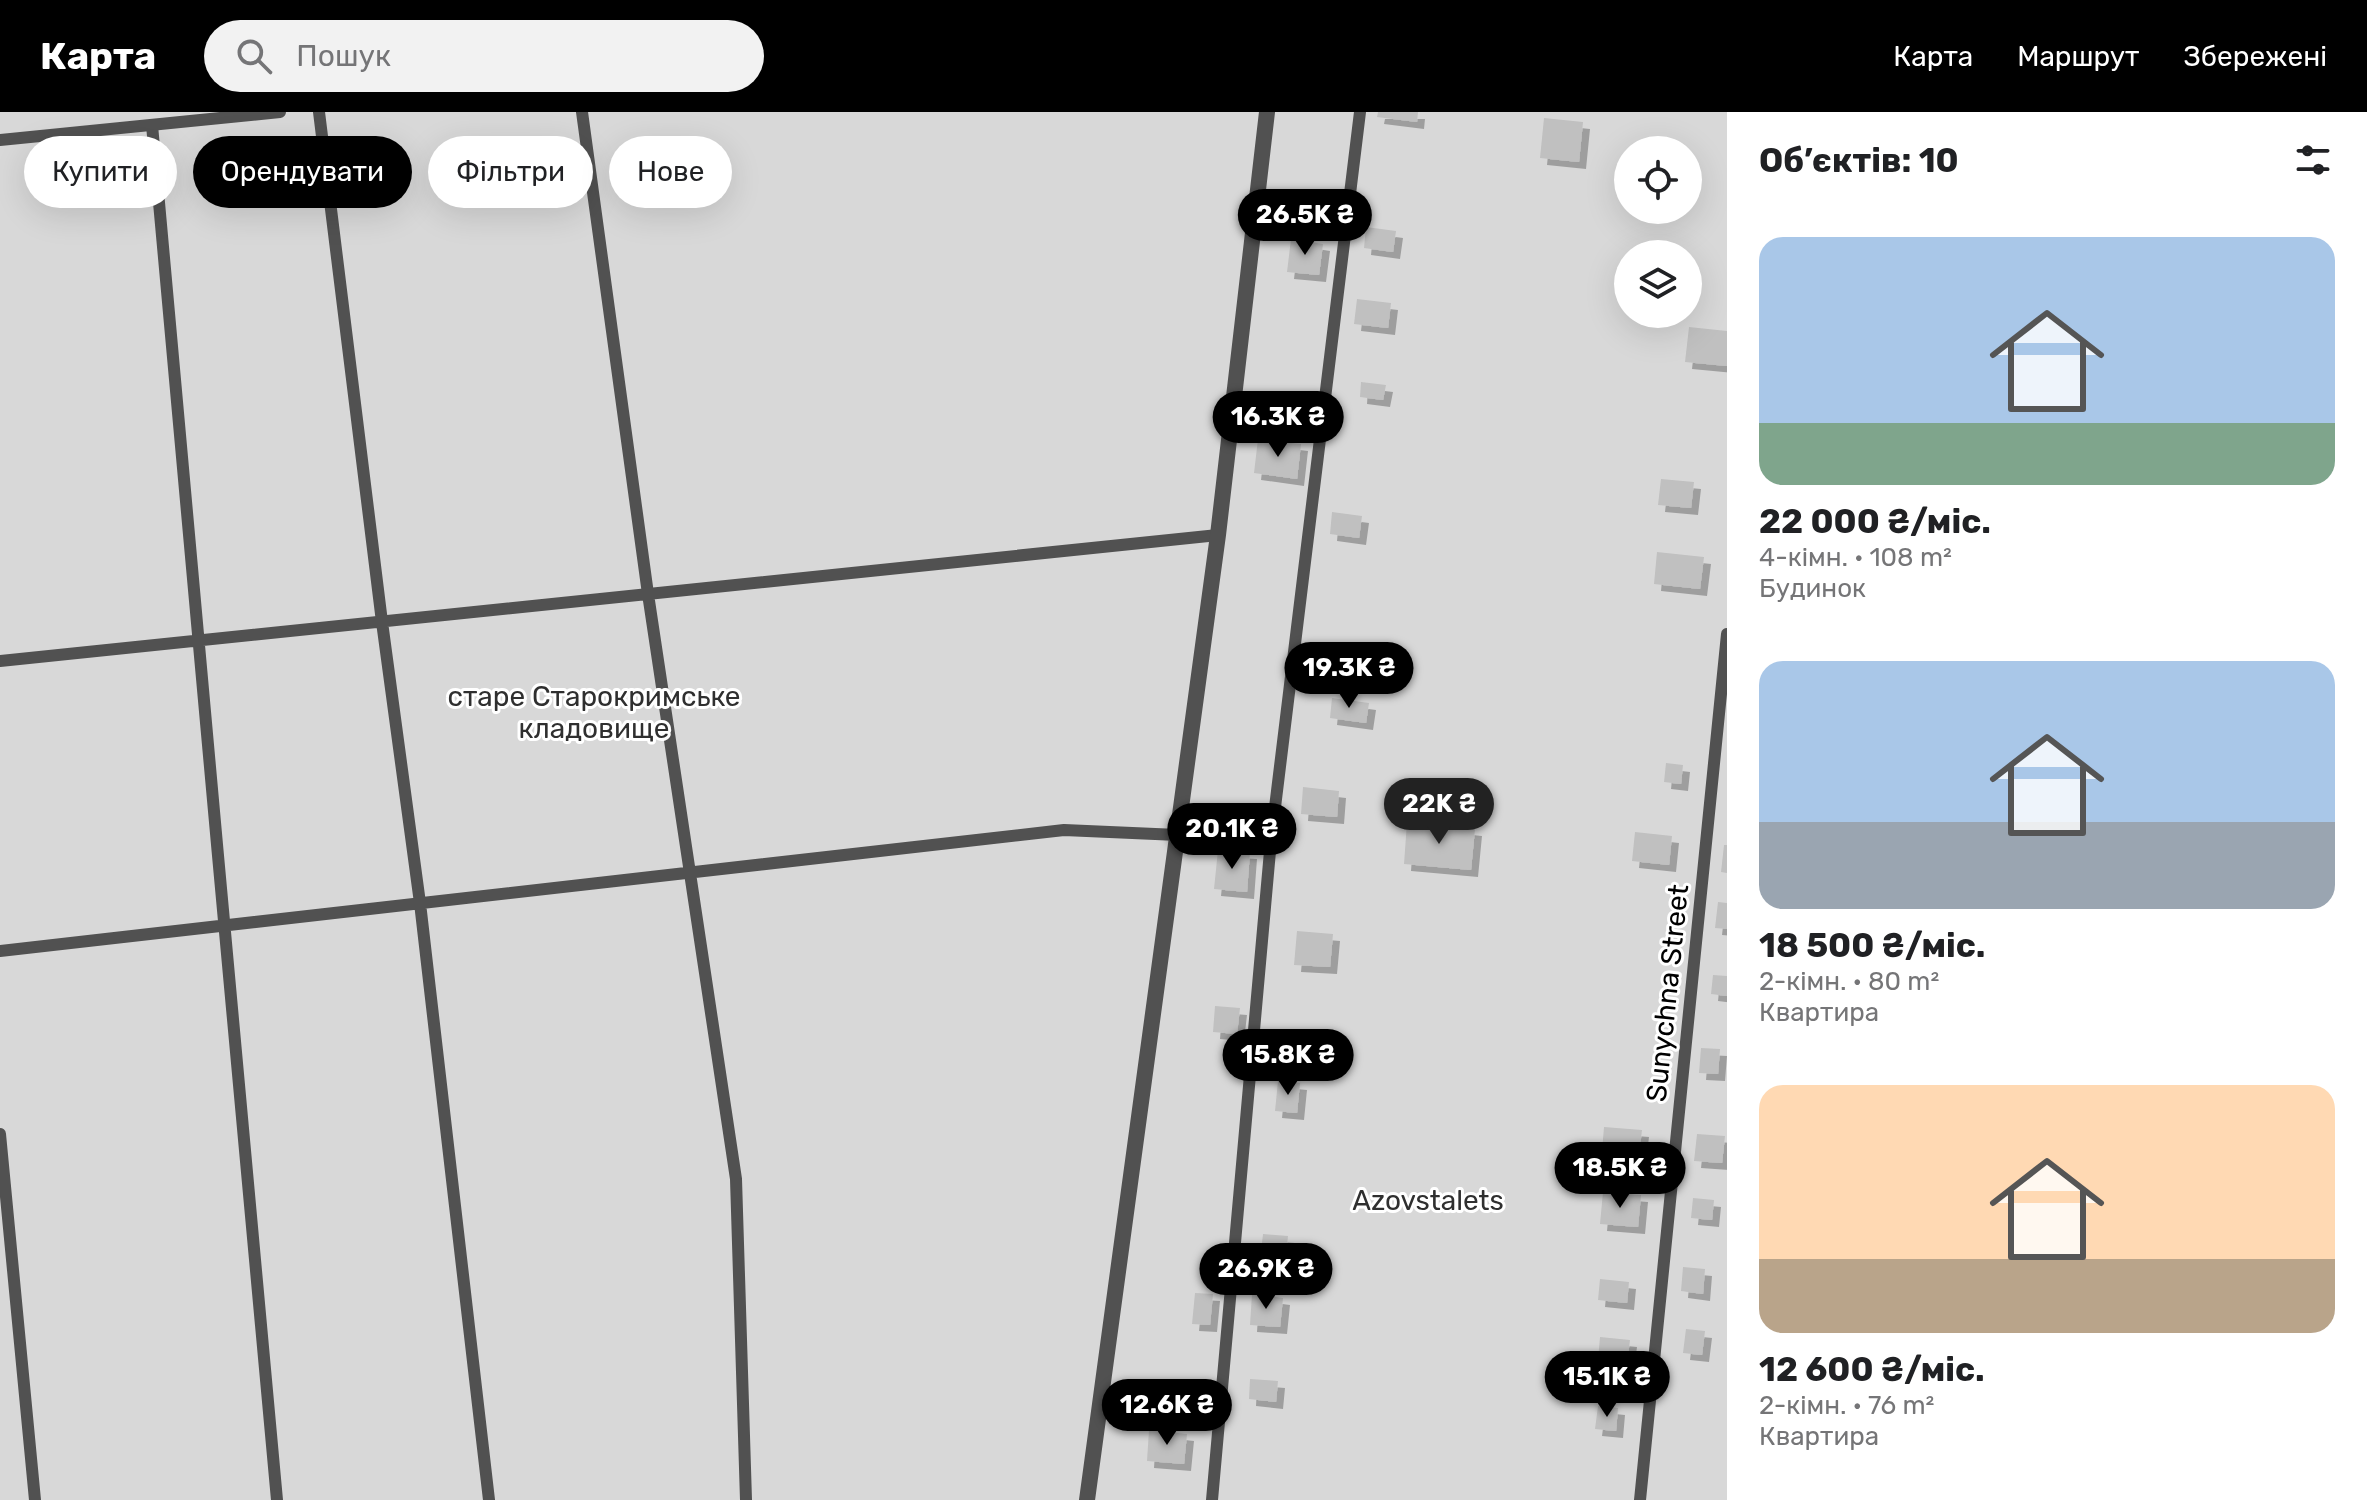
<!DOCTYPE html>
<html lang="uk">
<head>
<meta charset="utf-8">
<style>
  body { margin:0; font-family:Rubik,sans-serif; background:#f2f2f2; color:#202124; height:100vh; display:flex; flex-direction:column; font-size:30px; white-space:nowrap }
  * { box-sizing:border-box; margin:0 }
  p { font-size:26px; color:#757577 }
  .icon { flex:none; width:44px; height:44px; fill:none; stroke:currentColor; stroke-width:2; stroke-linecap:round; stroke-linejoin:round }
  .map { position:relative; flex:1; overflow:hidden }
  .side { display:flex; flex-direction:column; background:#fff; width:640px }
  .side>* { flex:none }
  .hud { position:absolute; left:24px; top:24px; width:760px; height:72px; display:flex; gap:16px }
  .fabs { position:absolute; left:1614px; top:24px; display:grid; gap:16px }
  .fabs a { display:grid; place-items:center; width:88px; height:88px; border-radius:50%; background:#fff; box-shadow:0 8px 32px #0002; font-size:40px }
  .price { position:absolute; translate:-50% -68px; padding:0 18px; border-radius:28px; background:#000; color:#fff; font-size:26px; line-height:52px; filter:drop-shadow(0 2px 4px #0008) }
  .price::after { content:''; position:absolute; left:50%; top:48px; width:24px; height:18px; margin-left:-12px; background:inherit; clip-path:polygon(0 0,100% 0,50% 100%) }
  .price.active { background:#222; color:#fff }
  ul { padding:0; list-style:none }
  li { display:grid; align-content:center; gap:16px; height:424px; padding:0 32px }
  li span { display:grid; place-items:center; height:248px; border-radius:24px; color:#555 }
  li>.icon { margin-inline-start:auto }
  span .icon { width:144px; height:144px; fill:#fffc; stroke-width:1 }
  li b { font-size:34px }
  h2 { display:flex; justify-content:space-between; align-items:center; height:96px; padding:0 32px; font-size:34px }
  .chip { padding:0 28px; border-radius:36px; background:#fff; box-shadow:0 8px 32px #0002; font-size:28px; line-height:72px }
  .chip.active { background:#000; color:#fff }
  header { display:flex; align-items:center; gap:48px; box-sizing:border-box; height:112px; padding:0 40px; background:#000; color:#fff }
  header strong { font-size:38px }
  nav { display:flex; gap:44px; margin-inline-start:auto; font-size:28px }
  .search { width:560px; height:72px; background:#f2f2f2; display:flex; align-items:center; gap:20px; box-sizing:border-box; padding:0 28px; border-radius:44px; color:#757577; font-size:30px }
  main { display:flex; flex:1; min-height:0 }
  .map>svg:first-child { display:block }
</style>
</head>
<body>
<header>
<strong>Карта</strong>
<div class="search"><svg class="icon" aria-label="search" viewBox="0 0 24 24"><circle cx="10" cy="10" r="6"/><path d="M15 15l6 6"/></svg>Пошук</div>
<nav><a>Карта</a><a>Маршрут</a><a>Збережені</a></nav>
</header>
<main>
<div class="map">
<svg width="1727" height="1388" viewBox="0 0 1727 1388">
  <defs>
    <filter id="shadow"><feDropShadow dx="7" dy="7" stdDeviation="0" flood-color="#0004"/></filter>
  </defs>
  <rect width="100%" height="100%" fill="#fff"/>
  <path fill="#d8d8d8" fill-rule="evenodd" d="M0 0H1727V1388H0ZM1628 38H1688V98H1628ZM1628 142H1688V202H1628Z"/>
  <path fill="#c0c0c0" filter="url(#shadow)" d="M1378 0H1418L1417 10 1377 5Z
    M1544 6 1583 10 1579 50 1540 46Z
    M1366 115 1396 119 1393 140 1364 136Z
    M1291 127 1323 132 1319 163 1287 160Z
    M1357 187 1391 191 1388 216 1354 212Z
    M1689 215 1727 219V254L1685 250Z
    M1361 270 1386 273 1383 288 1360 285Z
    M1258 327 1301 332 1297 367 1254 361Z
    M1661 367 1694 370 1691 396 1658 393Z
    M1332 400 1362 404 1359 426 1330 422Z
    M1657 440 1704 445 1700 477 1654 472Z
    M1318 540 1347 544 1345 563 1316 560Z
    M1332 586 1369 591 1366 611 1330 606Z
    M1666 651 1683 653 1681 672 1664 670Z
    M1303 675 1339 679 1337 705 1301 702Z
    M1407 710 1475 717 1471 758 1404 752Z
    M1635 720 1672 724 1669 753 1632 749Z
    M1724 733H1727V761L1721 760Z
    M1218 738 1250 740 1247 780 1214 777Z
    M1718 790 1727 791V817L1715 816Z
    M1297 819 1333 822 1330 855 1294 853Z
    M1713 863 1727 864V884L1711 882Z
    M1215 894 1240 896 1237 922 1213 920Z
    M1701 936 1720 937 1718 962 1699 961Z
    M1278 969 1300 971 1297 1001 1275 999Z
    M1604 1015 1642 1018 1639 1043 1602 1039Z
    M1697 1022 1725 1024 1722 1051 1694 1049Z
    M1603 1080 1641 1083 1638 1115 1600 1112Z
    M1693 1086 1714 1088 1712 1108 1691 1106Z
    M1263 1122 1288 1124 1286 1142 1261 1140Z
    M1683 1155 1705 1157 1703 1182 1681 1179Z
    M1600 1167 1629 1170 1627 1191 1598 1188Z
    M1195 1181 1213 1182 1210 1213 1192 1212Z
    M1252 1182 1283 1186 1280 1215 1250 1213Z
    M1686 1217 1705 1219 1702 1243 1683 1241Z
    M1600 1225 1630 1228 1627 1251 1598 1248Z
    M1250 1267 1278 1269 1276 1290 1249 1287Z
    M1598 1294 1618 1296 1616 1319 1595 1317Z
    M1149 1318 1187 1322 1184 1352 1147 1349Z"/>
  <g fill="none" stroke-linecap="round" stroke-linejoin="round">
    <path stroke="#737373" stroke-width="5" stroke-dasharray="2 4" stroke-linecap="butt" d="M1200 724 1250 727"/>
    <path stroke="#515151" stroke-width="12" d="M319 0 382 510 420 791 489 1388
      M582 0 648 482 736 1067 746 1388
      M152 13C194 471 234 930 277 1388
      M0 28 280 0
      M0 549 1218 423
      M0 839 1064 718 1178 723
      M0 1022 35 1388
      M1212 1388 1271 728 1360 0
      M1640 1388 1727 522"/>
    <path stroke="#515151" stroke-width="16" d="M1087 1388 1218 423 1267 0"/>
  </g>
  <g text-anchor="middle" stroke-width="6" stroke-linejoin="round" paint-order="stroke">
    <g font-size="28" fill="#2f2f2f" stroke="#fff">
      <text x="594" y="594">старе Старокримське<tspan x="594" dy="32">кладовище</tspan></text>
      <text x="1428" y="1098">Azovstalets</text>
    </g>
    <g font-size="28" fill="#000" stroke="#fff">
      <text transform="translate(1667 881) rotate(-84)" y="10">Sunychna Street</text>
    </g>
  </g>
</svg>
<div class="fabs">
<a><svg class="icon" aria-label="locate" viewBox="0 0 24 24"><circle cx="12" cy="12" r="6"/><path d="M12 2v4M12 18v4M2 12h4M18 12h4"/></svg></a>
<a><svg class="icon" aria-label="layers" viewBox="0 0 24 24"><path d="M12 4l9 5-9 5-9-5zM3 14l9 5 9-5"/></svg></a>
</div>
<b class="price" style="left:1305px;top:145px">26.5K ₴</b>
<b class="price" style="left:1278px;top:347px">16.3K ₴</b>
<b class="price" style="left:1349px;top:598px">19.3K ₴</b>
<b class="price active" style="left:1439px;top:734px">22K ₴</b>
<b class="price" style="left:1232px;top:759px">20.1K ₴</b>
<b class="price" style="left:1288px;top:985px">15.8K ₴</b>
<b class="price" style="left:1620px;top:1098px">18.5K ₴</b>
<b class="price" style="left:1266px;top:1199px">26.9K ₴</b>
<b class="price" style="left:1607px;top:1307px">15.1K ₴</b>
<b class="price" style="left:1167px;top:1335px">12.6K ₴</b>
<div class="hud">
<a class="chip">Купити</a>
<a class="chip active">Орендувати</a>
<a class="chip">Фільтри</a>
<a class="chip">Нове</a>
</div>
</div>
<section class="side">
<h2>Об’єктів: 10<svg class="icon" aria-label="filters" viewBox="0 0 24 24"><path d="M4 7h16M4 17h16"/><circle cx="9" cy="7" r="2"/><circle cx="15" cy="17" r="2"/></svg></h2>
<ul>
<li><span style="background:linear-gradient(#a9c7e8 75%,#7fa58c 0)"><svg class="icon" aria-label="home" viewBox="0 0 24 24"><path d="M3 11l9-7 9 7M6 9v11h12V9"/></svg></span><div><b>22 000 ₴/міс.</b><p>4-кімн. · 108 m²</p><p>Будинок</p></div></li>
<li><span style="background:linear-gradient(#a9c7e8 65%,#9aa5b1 0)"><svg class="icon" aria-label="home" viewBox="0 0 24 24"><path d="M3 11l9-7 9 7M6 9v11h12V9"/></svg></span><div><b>18 500 ₴/міс.</b><p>2-кімн. · 80 m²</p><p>Квартира</p></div></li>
<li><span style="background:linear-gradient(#ffd9b3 70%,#b9a48a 0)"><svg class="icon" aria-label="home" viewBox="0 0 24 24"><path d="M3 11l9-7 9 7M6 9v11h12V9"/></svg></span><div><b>12 600 ₴/міс.</b><p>2-кімн. · 76 m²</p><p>Квартира</p></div></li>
</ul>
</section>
</main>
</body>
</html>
